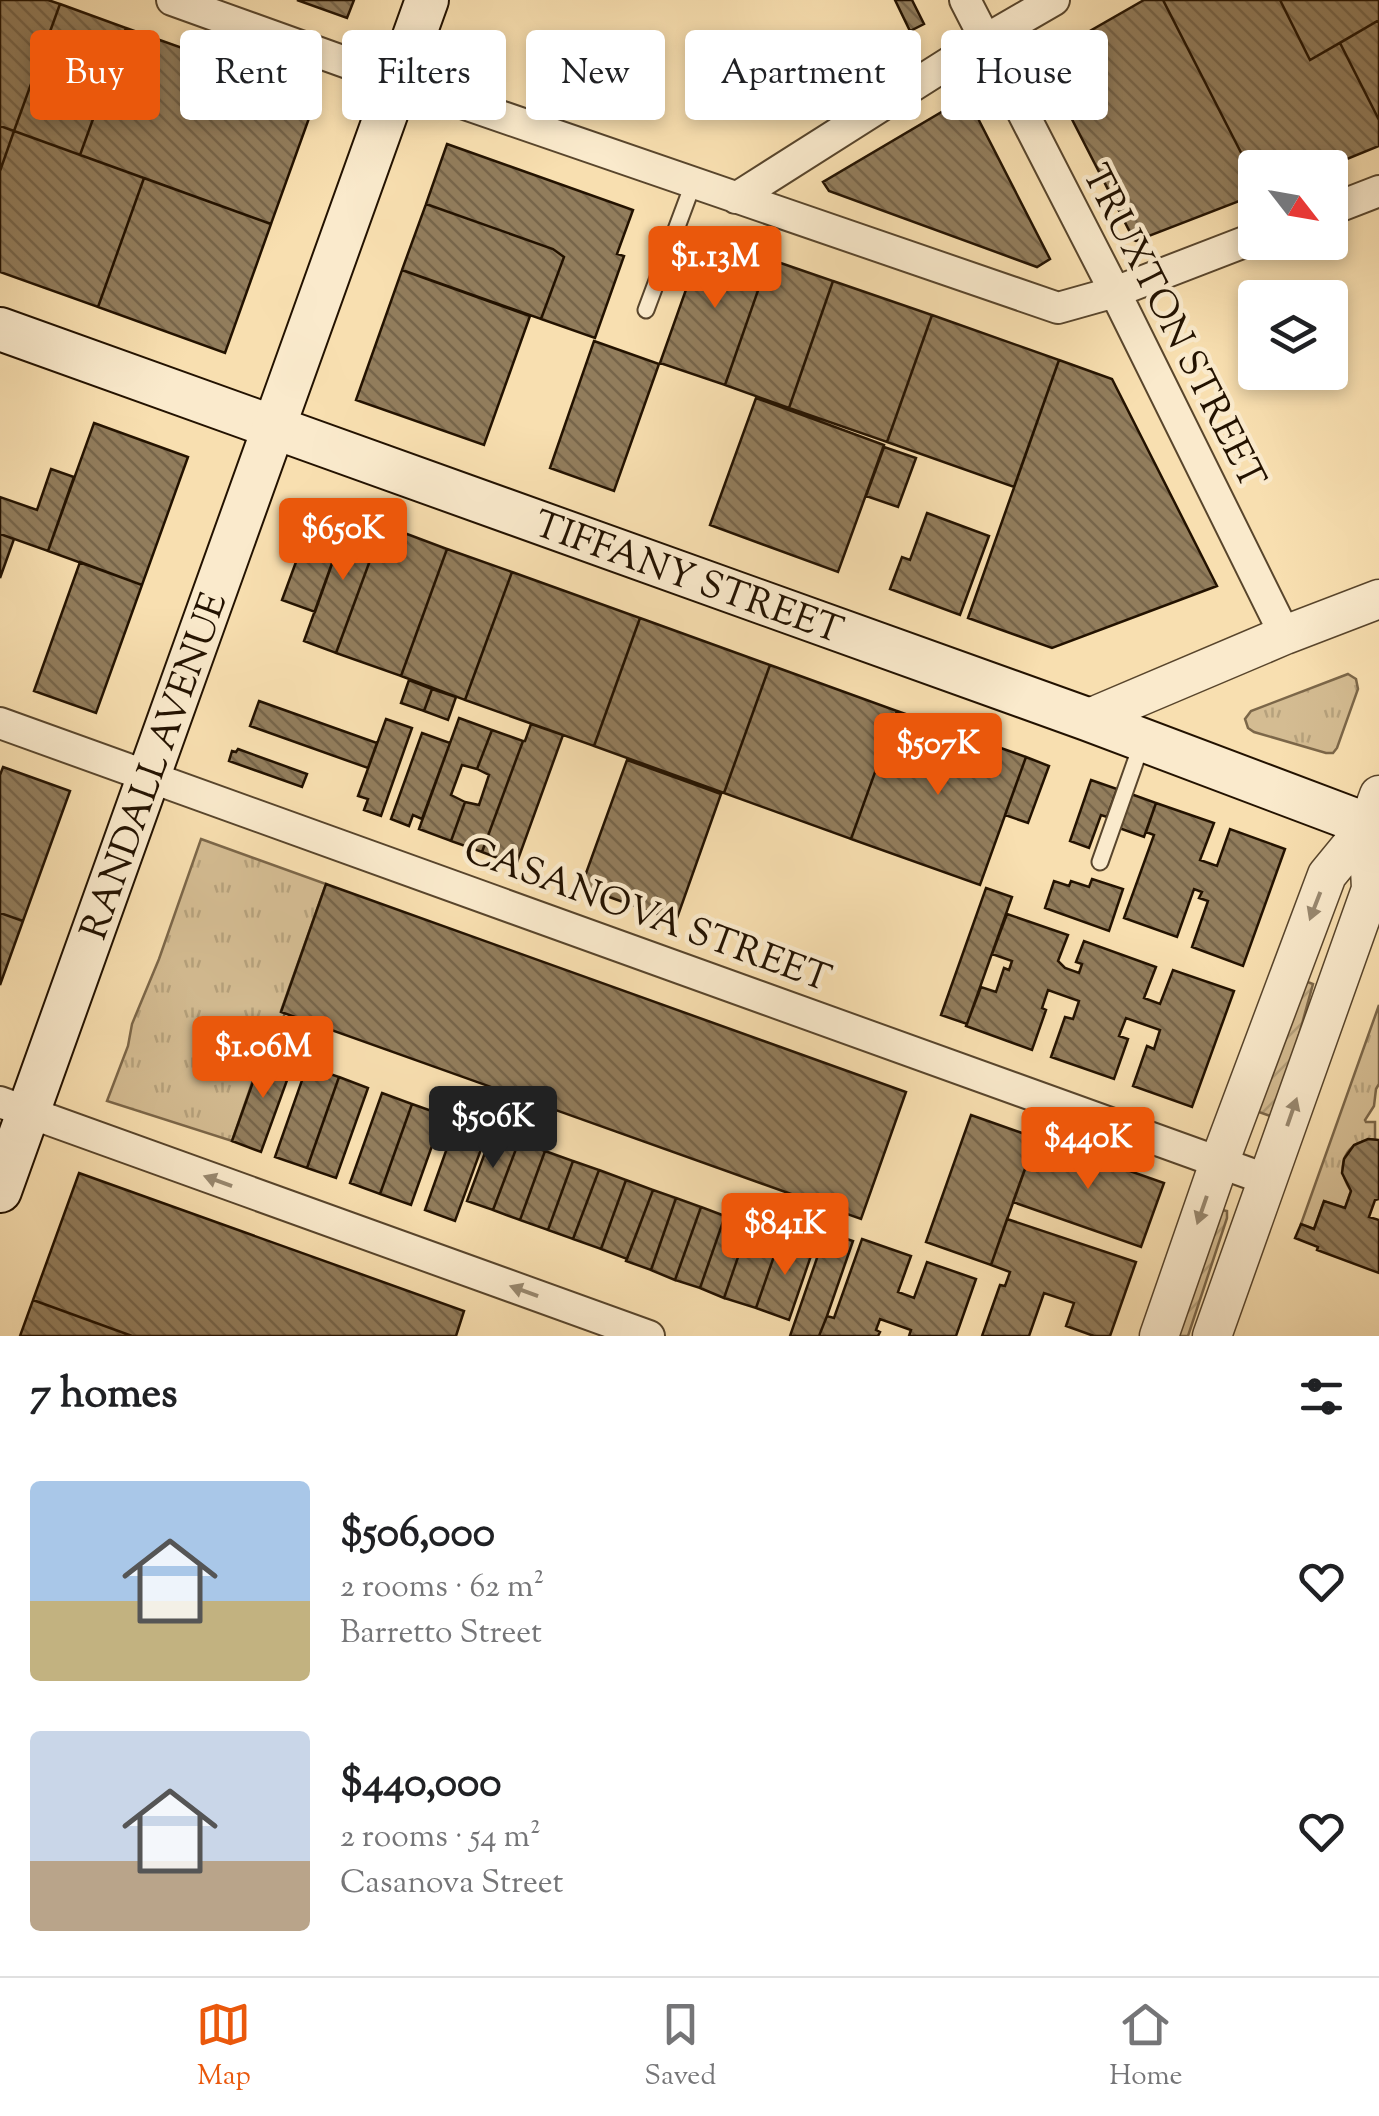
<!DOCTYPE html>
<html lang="en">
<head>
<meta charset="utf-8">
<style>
  body { margin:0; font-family:"Sorts Mill Goudy",serif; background:#f2f2f2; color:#202124; height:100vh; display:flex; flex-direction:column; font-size:38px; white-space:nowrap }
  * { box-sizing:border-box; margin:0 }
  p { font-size:32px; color:#757577 }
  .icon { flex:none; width:55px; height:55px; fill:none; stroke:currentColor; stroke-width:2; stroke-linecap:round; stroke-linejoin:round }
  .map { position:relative; height:1336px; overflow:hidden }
  .details { display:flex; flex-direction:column; background:#fff; flex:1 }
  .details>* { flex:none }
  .guide { position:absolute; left:30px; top:30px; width:1320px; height:90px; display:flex; gap:20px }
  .needle { width:65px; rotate:121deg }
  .fabs { position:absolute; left:1238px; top:150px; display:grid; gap:20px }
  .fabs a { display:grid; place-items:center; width:110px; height:110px; border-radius:10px; background:#fff; box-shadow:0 5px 15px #0003; font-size:50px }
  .price { position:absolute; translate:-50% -85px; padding:0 22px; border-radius:10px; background:#ea580c; color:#fff; font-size:32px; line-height:65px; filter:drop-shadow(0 2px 5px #0008) }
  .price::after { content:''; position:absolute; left:50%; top:60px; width:30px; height:22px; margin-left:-15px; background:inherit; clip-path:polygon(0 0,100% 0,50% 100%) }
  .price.current { background:#222; color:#fff }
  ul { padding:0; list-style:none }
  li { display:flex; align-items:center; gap:30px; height:250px; padding:0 30px }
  li span { display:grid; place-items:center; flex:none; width:280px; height:200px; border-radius:10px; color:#555 }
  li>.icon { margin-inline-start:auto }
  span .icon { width:120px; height:120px; fill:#fffc; stroke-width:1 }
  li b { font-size:42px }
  h2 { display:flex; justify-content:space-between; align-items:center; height:120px; padding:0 30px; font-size:42px }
  .chip { padding:0 35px; border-radius:10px; background:#fff; box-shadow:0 5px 15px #0003; font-size:35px; line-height:90px }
  .chip.current { background:#ea580c; color:#fff }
  .dock { display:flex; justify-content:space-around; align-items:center; height:140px; border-top:2px solid #e0e0e0; background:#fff; font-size:28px; color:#757577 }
  .dock a { display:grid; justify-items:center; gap:5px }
  .dock .current { color:#ea580c }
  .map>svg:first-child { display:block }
</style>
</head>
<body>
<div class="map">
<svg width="1379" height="1336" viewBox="0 0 1379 1336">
  <defs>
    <pattern id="grass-tufts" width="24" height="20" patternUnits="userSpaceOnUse" patternTransform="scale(2.5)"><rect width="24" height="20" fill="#d4bc92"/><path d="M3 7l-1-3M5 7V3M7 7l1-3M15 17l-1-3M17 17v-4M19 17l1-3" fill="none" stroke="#b6a17c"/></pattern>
    <pattern id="garden-furrows" width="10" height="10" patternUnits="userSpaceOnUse" patternTransform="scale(2.5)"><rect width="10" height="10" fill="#d4bc92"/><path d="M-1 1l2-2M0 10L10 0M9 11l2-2" fill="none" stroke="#b6a17c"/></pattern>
    <pattern id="building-back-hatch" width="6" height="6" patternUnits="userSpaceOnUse" patternTransform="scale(2.5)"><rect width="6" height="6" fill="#927d5c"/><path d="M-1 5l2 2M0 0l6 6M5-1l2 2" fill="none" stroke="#77654a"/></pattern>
  </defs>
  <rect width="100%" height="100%" fill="#f8dfb0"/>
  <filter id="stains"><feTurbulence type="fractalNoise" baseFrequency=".002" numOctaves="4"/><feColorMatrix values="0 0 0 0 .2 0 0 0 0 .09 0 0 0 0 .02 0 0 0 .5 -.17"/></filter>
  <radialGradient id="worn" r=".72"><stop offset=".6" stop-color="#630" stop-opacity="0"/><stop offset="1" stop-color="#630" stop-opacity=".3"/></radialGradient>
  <path fill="url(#grass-tufts)" stroke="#7c6749" stroke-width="2.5" d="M1348 674 1356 679 1358 689 1337 748 1333 753H1326L1254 732 1248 728 1245 719 1251 711Z
    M201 839 326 884 281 1011 285 1013 270 1053 263 1051 232 1141 107 1101 128 1046 132 1024 159 959Z
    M1379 1005V1084L1376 1089 1374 1106 1365 1120 1366 1122H1375V1139C1344 1142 1334 1166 1351 1191L1345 1208 1324 1201 1314 1229 1301 1224Z"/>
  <path fill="url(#garden-furrows)" stroke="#7c6749" stroke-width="2.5" d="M1305 981 1313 984 1276 1118 1256 1111Z
    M1222 1210 1227 1211V1218L1188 1336H1175Z"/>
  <path fill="url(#building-back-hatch)" stroke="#231200" stroke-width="2.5" d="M0 0H48L60 4 14 131 0 126Z
    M297 0H354L347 18Z
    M895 0H912L924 24 910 31Z
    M1144 0H1163L1255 180V195L1136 241 1134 240 1041 59Z
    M1163 0H1280L1310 60 1340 43 1379 120V146L1325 168H1255V180Z
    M1280 0H1379V20L1310 60Z
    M60 4 126 28 80 155 14 131Z
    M1379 20V120L1340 43Z
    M126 28 317 96 271 224 80 155Z
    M967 97 1050 259 1037 267 829 191 823 182Z
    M0 126 14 131 0 171Z
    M14 131 144 178 98 307 0 272V171Z
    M447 144 633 210 617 254 624 256 595 338 541 319 564 257 553 249 426 204Z
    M144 178 271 224 225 353 98 307Z
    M426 204 553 249 564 257 541 319 402 270Z
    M705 236 769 259 725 385 660 363Z
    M769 259 833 281 789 408 725 385Z
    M402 270 530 316 484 445 356 400Z
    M833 281 932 315 887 442 789 408Z
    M932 315 1059 360 1014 487 887 442Z
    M594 341 659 364 614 491 550 468Z
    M1059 360 1112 379 1217 586 1052 648 968 618Z
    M756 398 884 445 838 572 710 525Z
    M94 423 188 457 142 585 48 551Z
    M884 447 916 458 898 507 866 496Z
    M51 469 74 477 48 551 0 534V497L37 510Z
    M318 502 350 513 315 612 282 600Z
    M350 513 383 525 336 653 304 641Z
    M927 513 989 536 960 615 890 589 902 557 910 560Z
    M383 525 447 549 401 676 336 653Z
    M0 534 14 539 0 578Z
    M447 549 512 572 465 700 401 676Z
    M80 562 142 585 96 713 34 691Z
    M512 572 640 618 594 746 465 700Z
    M640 618 770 665 724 793 594 746Z
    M770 665 897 711 851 839 724 793Z
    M409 680 432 689 424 711 401 703Z
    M432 689 456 697 448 720 424 711Z
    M259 701 377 743 368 768 250 726Z
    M897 711 1026 757 980 885 851 839Z
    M459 718 492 730 477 769 462 765 451 795 465 802 451 841 419 829Z
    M386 719 412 728 381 816 364 810 368 799 358 796Z
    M531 724 563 735 516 865 482 852 523 741H525Z
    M492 730 523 741 482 852 451 841 465 802 479 805 489 775 477 769Z
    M422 733 450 743 422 819 413 815 409 826 391 819Z
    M238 749 307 774 302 787 229 761 232 751 236 752Z
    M1026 757 1049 766 1028 823 1005 815Z
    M627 760 721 794 676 921 581 887Z
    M3 767 70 791 23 921 0 913V775Z
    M1091 780 1117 789 1107 817 1101 815 1089 848 1070 841Z
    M1131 794 1156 803 1144 837 1119 828Z
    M1156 803 1214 823 1200 860 1217 866 1230 829 1285 849 1243 966 1192 947 1208 901 1199 898 1202 892 1194 889 1177 937 1124 918 1154 835 1146 832Z
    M1092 879 1123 889 1109 931 1045 908 1054 881 1069 886 1071 881 1089 887Z
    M326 884 906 1092 861 1219 281 1012Z
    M986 888 1012 897 967 1024 941 1015Z
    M0 913 23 921 0 985Z
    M1007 914 1068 935 1058 961 1065 968 1079 973 1082 964 1076 962 1084 941 1156 967 1144 998 1160 1004 1173 970 1234 991 1192 1107 1133 1086 1147 1046 1154 1049 1160 1030 1126 1018 1119 1036 1128 1039 1114 1079 1051 1057 1065 1017 1073 1019 1079 1001 1048 990 1042 1008 1046 1010 1032 1050 966 1026 981 987 996 992 1004 968 1009 970 1012 961 992 954Z
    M264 1051 294 1061 261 1152 232 1141Z
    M307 1066 339 1077 307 1168 275 1157Z
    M339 1077 368 1088 336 1178 307 1168Z
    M382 1093 412 1104 380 1194 350 1183Z
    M412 1104 443 1115 411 1205 380 1194Z
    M971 1115 1036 1138 991 1265 926 1242Z
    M457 1120 488 1130 455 1221 425 1210Z
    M493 1131 519 1141 493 1210 467 1201Z
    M1036 1138 1164 1183 1141 1247 1013 1202Z
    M1368 1139 1379 1140V1199L1375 1200 1369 1217 1379 1220V1273L1317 1250 1318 1247 1295 1238 1301 1224 1314 1229 1324 1201 1345 1208 1351 1191 1342 1173 1344 1159 1354 1145Z
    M519 1141 545 1151 520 1220 493 1210Z
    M545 1151 573 1161 548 1230 520 1220Z
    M573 1161 599 1170 573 1239 548 1230Z
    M599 1170 626 1180 601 1249 573 1239Z
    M79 1173 464 1311 456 1336H132L33 1300Z
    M626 1180 653 1190 627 1259 601 1249Z
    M653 1190 676 1198 651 1270 626 1261Z
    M676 1198 701 1207 675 1280 651 1270Z
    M701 1207 725 1216 700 1288 675 1280Z
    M725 1216 749 1225 724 1298 700 1288Z
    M1007 1219 1136 1262 1110 1336H1094L1066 1326 1074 1303 1044 1293 1029 1336H982L1000 1285 1005 1286 1010 1272 991 1265Z
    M749 1225 781 1236 756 1308 724 1298Z
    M826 1232 853 1241 827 1316 819 1336H790Z
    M781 1236 814 1247 789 1320 756 1308Z
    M862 1239 911 1256 898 1292 914 1298 927 1262 976 1279 956 1336H909L911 1330 880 1319 876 1330 880 1332 878 1336H819L827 1316 834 1318Z
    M33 1300 132 1336H20Z"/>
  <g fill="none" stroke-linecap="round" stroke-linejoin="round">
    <defs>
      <path id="service" d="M646 310 693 184
        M1100 862 1142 743"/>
      <path id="minor" d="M172 0 398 81 1058 308 1115 292 1255 238
        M965 0 1115 292 1285 635
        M736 198 985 40 1054 0
        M1330 210 1379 191
        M0 723 1268 1180
        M0 1102 649 1336"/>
      <path id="tertiary" d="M1087 719 1285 635 1379 599
        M1159 1336 1219 1163 1327 875 1368 825 1379 795
        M1212 1336 1371 889 1368 825"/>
      <g id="secondary">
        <path id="s1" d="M0 329 1087 719 1379 829"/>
        <path id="s2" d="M0 1191 427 0"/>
      </g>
    </defs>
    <use href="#service" stroke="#58452c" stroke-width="19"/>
    <use href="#minor" stroke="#58452c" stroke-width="34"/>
    <use href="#tertiary" stroke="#58452c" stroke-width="41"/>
    <use href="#secondary" stroke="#231200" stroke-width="46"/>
    <use href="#service" stroke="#faeacc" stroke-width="15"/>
    <use href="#minor" stroke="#faeacc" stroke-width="30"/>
    <use href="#tertiary" stroke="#faeacc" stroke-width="38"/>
    <use href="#secondary" stroke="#faeacc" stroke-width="42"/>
  </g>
  <defs><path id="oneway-solid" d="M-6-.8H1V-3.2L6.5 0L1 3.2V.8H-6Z" transform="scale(2.5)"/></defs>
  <g fill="#998970">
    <use href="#oneway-solid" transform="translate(1315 906) rotate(111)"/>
    <use href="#oneway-solid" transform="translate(1292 1112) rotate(-71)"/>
    <use href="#oneway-solid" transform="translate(218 1181) rotate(-160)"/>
    <use href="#oneway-solid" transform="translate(1202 1210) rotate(109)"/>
    <use href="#oneway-solid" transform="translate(524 1291) rotate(-160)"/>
  </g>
  <g text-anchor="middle" stroke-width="9" stroke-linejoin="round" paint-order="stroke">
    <g font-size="38" fill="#231200" stroke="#faeacc">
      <text transform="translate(1175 326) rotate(63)" y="13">TRUXTON STREET</text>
      <text dy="13" stroke="none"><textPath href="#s1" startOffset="732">TIFFANY STREET</textPath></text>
      <text dy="13" stroke="none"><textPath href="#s2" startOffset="452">RANDALL AVENUE</textPath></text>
      <text transform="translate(648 913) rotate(20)" y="13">CASANOVA STREET</text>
    </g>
  </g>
  <rect width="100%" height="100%" filter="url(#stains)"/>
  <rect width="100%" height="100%" fill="url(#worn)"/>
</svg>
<div class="fabs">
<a><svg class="needle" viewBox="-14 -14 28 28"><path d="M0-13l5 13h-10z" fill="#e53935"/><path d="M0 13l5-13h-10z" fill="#757577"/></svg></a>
<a><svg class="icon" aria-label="layers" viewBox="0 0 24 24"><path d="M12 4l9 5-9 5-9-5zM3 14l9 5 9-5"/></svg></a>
</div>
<b class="price" style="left:715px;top:311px">$1.13M</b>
<b class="price" style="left:343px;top:583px">$650K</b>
<b class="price" style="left:938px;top:798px">$507K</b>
<b class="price" style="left:263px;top:1101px">$1.06M</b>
<b class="price current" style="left:493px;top:1171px">$506K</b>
<b class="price" style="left:1088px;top:1192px">$440K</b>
<b class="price" style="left:785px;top:1278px">$841K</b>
<div class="guide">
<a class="chip current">Buy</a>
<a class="chip">Rent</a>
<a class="chip">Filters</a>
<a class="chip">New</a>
<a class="chip">Apartment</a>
<a class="chip">House</a>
</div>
</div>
<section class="details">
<h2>7 homes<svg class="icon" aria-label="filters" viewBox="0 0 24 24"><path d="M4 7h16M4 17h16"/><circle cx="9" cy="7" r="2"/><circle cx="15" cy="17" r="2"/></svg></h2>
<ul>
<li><span style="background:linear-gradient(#a9c7e8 60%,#c2b280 0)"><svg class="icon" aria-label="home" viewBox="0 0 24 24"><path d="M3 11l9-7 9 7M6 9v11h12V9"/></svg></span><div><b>$506,000</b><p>2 rooms · 62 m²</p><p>Barretto Street</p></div><svg class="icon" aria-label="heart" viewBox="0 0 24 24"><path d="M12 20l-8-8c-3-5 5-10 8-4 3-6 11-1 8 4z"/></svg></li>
<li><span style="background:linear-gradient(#c9d6e8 65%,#b9a48a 0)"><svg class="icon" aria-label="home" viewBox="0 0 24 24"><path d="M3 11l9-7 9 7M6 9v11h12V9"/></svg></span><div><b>$440,000</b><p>2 rooms · 54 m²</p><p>Casanova Street</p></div><svg class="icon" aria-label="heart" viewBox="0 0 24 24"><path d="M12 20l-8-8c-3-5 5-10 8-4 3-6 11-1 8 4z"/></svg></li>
</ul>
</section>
<nav class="dock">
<a class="current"><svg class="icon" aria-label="map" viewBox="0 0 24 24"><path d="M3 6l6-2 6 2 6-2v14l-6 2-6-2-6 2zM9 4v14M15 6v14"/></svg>Map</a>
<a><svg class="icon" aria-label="saved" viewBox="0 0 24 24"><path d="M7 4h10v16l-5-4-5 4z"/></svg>Saved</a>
<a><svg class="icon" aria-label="home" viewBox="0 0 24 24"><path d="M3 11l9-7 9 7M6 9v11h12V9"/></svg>Home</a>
</nav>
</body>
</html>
